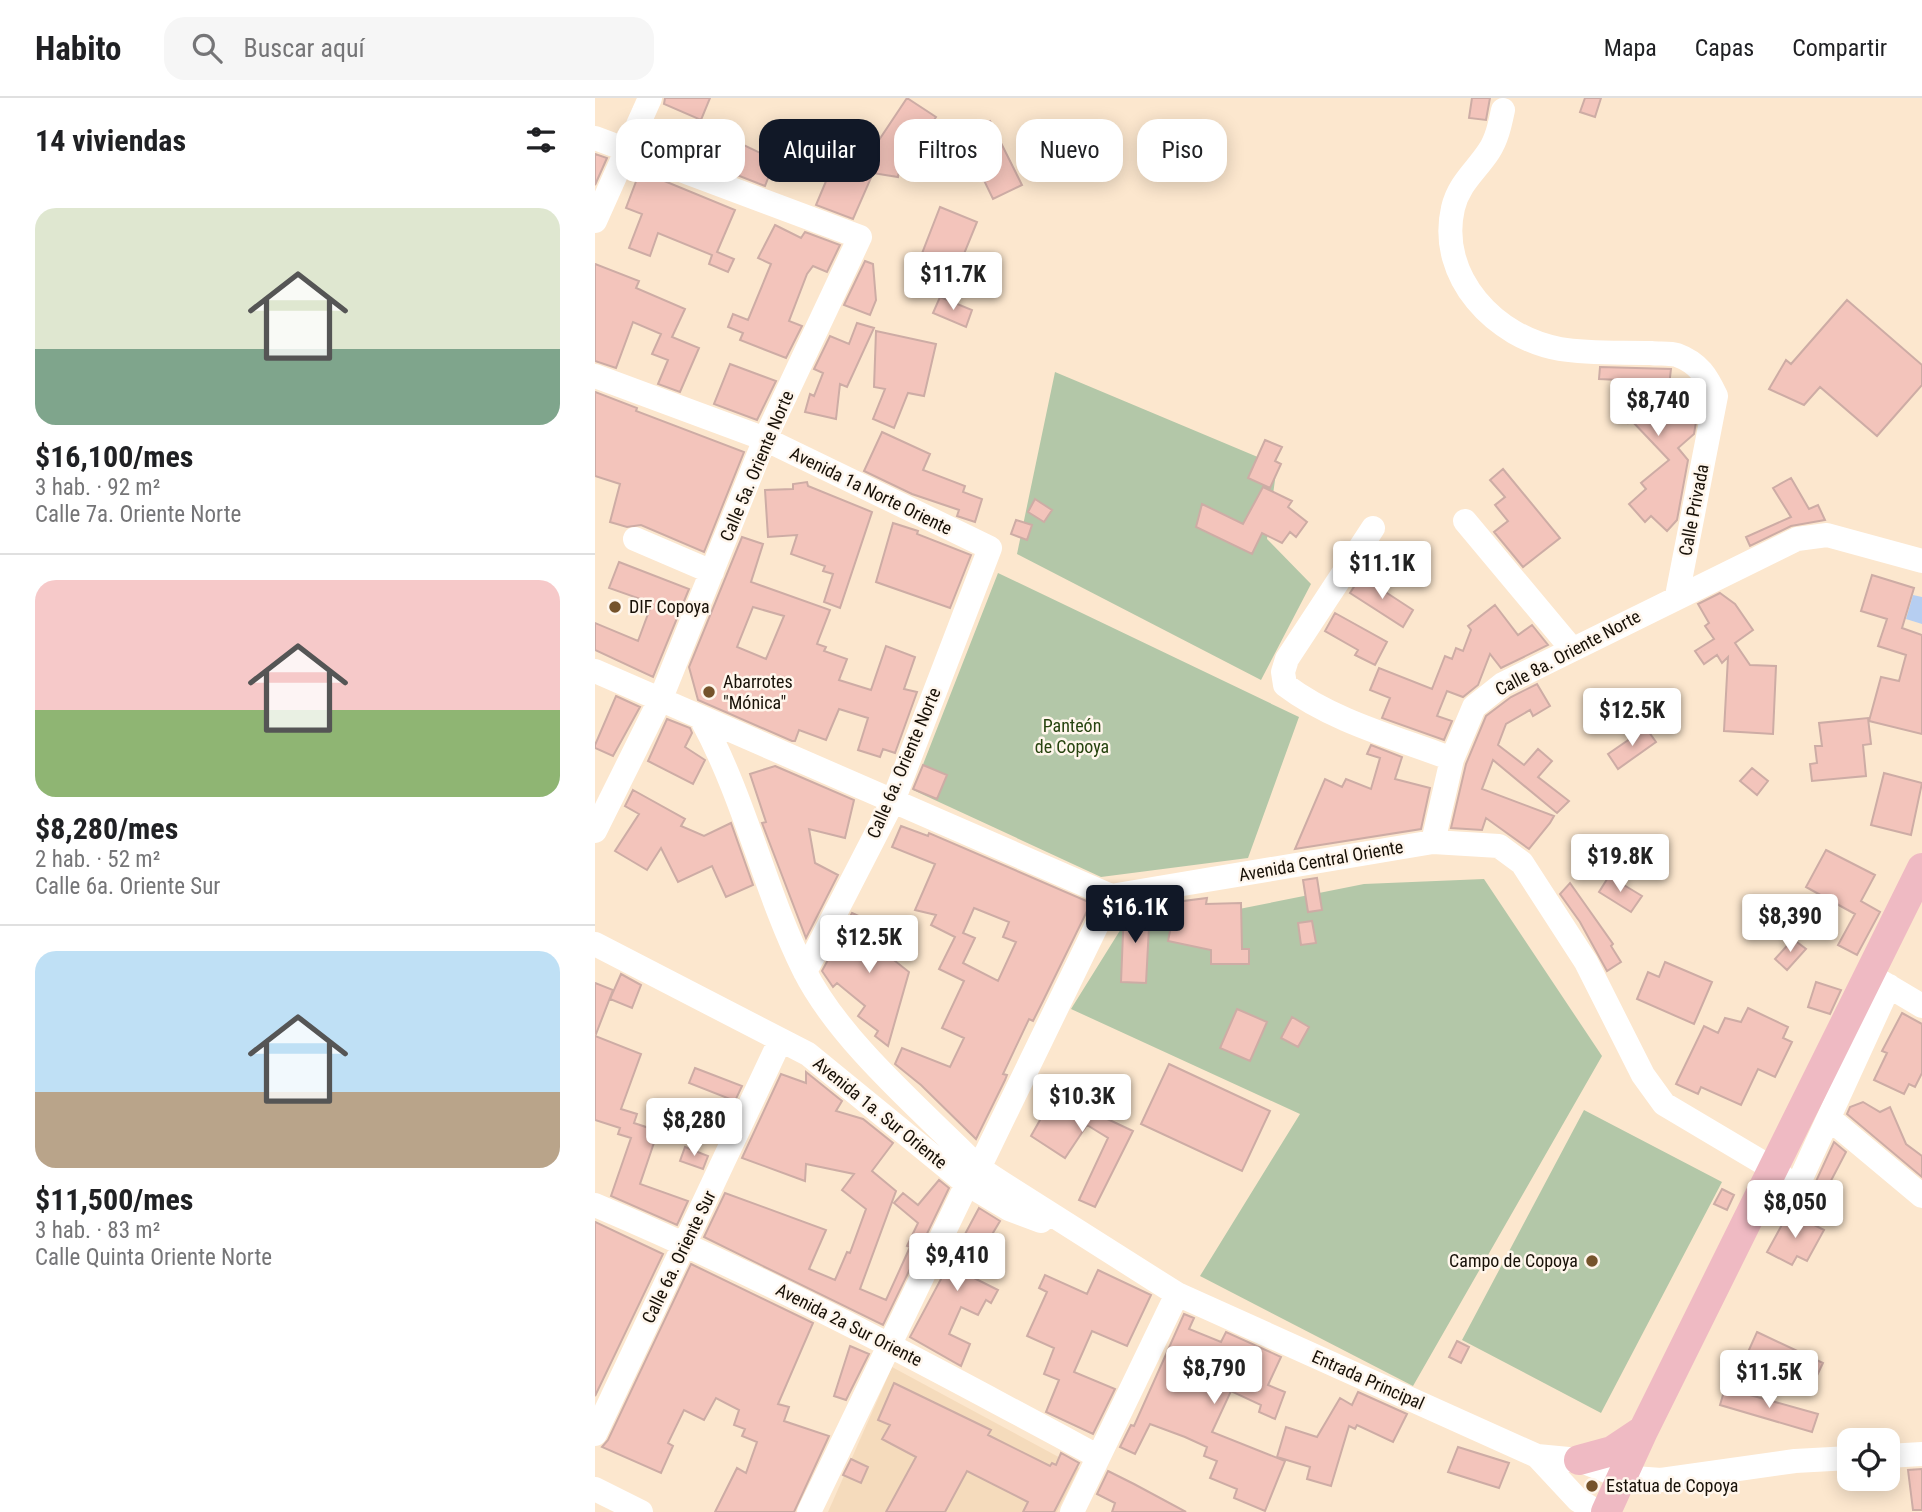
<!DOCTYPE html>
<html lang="es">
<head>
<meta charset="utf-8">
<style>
  body { margin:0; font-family:"Roboto Condensed",sans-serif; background:#f6f6f6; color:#202124; height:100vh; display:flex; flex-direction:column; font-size:26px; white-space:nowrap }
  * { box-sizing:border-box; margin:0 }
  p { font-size:23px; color:#757577 }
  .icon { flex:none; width:38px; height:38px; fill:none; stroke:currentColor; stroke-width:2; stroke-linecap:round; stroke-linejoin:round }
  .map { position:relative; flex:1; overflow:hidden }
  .side { display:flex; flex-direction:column; background:#fff; width:595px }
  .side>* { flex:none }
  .top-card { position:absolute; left:21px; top:21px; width:665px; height:63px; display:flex; gap:14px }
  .tools { position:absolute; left:1242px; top:1330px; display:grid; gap:14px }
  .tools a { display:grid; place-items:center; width:63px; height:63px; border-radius:14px; background:#fff; box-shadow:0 4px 18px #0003; font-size:35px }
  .price { position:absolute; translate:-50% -60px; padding:0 16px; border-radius:7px; background:#fff; color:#222; font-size:23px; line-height:46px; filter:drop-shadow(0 2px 4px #0008) }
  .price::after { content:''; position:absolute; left:50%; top:42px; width:21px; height:16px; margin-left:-10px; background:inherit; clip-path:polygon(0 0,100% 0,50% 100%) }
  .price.active { background:#111827; color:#fff }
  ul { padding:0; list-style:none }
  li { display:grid; align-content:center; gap:14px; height:371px; padding:0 35px }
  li+li { border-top:2px solid #e0e0e0 }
  li span { display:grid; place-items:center; height:217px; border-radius:21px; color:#555 }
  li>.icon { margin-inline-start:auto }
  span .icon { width:126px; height:126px; fill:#fffc; stroke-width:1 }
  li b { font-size:30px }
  h2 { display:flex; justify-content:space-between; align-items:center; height:84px; padding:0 35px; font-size:30px }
  .chip { padding:0 24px; border-radius:21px; background:#fff; box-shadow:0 4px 18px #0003; font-size:24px; line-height:63px }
  .chip.active { background:#111827; color:#fff }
  header { display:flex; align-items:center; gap:42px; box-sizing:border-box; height:98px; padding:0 35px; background:#fff; border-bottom:2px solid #e0e0e0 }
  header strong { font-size:33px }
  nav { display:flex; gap:38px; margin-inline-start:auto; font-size:24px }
  .search { width:490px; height:63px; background:#f6f6f6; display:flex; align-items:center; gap:18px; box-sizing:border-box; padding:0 24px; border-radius:21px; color:#757577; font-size:26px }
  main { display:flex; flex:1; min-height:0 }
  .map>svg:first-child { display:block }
</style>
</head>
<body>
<header>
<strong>Habito</strong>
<div class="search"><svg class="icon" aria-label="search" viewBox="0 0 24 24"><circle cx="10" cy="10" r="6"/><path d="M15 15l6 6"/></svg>Buscar aquí</div>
<nav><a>Mapa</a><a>Capas</a><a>Compartir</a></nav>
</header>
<main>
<section class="side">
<h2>14 viviendas<svg class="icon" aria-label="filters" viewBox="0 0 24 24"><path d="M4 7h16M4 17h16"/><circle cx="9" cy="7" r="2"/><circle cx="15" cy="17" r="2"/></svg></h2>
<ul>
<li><span style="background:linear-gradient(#dfe7d0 65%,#7fa58c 0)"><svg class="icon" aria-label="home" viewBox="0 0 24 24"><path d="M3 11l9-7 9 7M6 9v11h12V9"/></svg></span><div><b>$16,100/mes</b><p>3 hab. · 92 m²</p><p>Calle 7a. Oriente Norte</p></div></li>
<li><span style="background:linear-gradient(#f6c9c9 60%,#8fb573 0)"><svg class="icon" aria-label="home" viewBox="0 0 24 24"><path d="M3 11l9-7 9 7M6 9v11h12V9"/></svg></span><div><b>$8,280/mes</b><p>2 hab. · 52 m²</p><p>Calle 6a. Oriente Sur</p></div></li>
<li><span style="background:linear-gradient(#bfe0f5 65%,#b9a48a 0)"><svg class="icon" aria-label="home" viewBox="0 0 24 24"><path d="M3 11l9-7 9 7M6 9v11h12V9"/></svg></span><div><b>$11,500/mes</b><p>3 hab. · 83 m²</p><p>Calle Quinta Oriente Norte</p></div></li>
</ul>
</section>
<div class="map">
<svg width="1327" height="1414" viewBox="0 0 1327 1414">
  <rect width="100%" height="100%" fill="#fce7ce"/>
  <path fill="#f5dbbc" d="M297 1269 484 1370 462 1414H233Z"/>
  <path fill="#b3c7a8" d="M460 274 682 367 672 441 716 486 666 582 422 456Z
    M403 475 704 619 653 760 506 779 318 692Z
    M889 781 1007 958 818 1288 605 1178 705 1016 476 911 529 826 634 813 769 786Z
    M989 1012 1127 1084 1006 1315 867 1242Z"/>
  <path fill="#b6cef1" d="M1318 497 1327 499V526L1311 521Z"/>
  <path fill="#f3c4bb" stroke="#cdaca5" stroke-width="2" fill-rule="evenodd" d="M70 0H115L106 22 69 6Z
    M312 0 341 19 322 48 309 40 303 79 278 75 258 121 221 107 237 69 211 59 219 41 262 59 271 40 282 45Z
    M877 0H895L891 22 874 20Z
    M990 0H1006L1000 19 985 14Z
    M395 23 427 87 398 101 367 37Z
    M92 24 111 32 99 61 80 54Z
    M136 41 180 62 170 88 124 70Z
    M0 56 12 60 0 87Z
    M45 73 140 112 122 154 139 161 133 174 114 166 117 157 63 135 55 158 34 150 47 116 31 110Z
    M345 109 382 124 362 173 326 158Z
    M180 127 206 140 210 134 245 147 232 174 218 168 212 176 194 223 207 228 191 260 145 242 148 235 133 229 138 216 153 222 176 166 163 160Z
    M270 163 278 166 281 202 275 217 249 207Z
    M0 166 44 183 41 190 90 211 77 239 104 250 85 294 63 286 73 262 57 256 66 236 38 224 21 270 0 263Z
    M345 199 377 212 371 229 338 215Z
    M1252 202 1327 267V287L1282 338 1225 289 1209 307 1174 291 1191 262 1196 266Z
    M262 225 279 230 252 289 245 286 241 321 210 314 215 296 219 298 228 275 219 271 235 238 254 246Z
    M281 233 341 246 329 298 313 295 299 330 278 321 290 291 279 289Z
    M135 266 181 283 162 322 119 306Z
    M1005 269 1076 271 1070 321 1100 293 1105 300 1099 336 1083 350 1093 362 1082 422 1072 433 1056 418 1050 424 1034 406 1051 391 1046 385 1074 362 1036 322 1033 325 1018 306 1048 283 1004 281Z
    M0 294 42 310 41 313 149 354 109 454 46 427 32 429 15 424 25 386 0 378Z
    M287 334 335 356 328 372 370 388 368 394 387 401 380 424 362 418 364 412 317 396 269 373Z
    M670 342 687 349 680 363 686 366 675 390 653 380Z
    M908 371 965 440 928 469 899 434 913 423 900 407 910 399 895 382Z
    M1196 380 1214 411 1223 407 1230 422 1196 428 1155 448 1151 439 1196 419 1178 390Z
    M212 384 213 388 277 414 245 510 229 504 238 476 228 473 230 468 196 456 202 437 173 439 170 392 198 391V386Z
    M668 389 697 403 693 409 712 424 701 439 695 434 687 445 667 435 657 456 601 429 607 406 648 426Z
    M440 401 457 412 449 424 433 414Z
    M421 422 437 427 432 442 416 436Z
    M298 425 323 433 322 436 376 457 355 510 281 484Z
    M147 439 168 446 156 484 235 512 222 546 231 549 229 553 252 561 244 582 276 592 291 548 320 559 309 591 322 594 300 655 288 651 285 659 263 652 273 620 244 611 231 642 204 632 200 643H197L103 602 94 569ZM158 509 189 518 171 561 142 549Z
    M24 464 94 491 58 579 0 552V525L43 543 57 505 14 490Z
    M1277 477 1319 490 1307 530 1327 537V636L1274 623 1286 579 1304 583 1311 557 1283 548 1292 521 1266 513Z
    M766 478 818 512 808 529 755 495Z
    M1125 495 1140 506 1158 532 1140 545 1155 567 1181 568 1178 636 1129 633 1133 559 1127 565 1122 557 1109 566 1100 553 1119 541 1110 528 1114 525 1103 506Z
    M900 507 923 537 937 527 953 547 906 570 895 556 883 587 868 599 852 593 842 618 857 623 849 642 787 620 795 600 775 592 784 570 837 591 850 558 857 561 861 550 868 553 876 532 873 528Z
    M740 515 792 544 780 567 760 557 763 552 730 533Z
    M942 586 955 608 938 618 935 612 911 626 903 647 929 667 943 651 957 663 943 679 974 703 962 715 898 662 887 691 959 718 955 725 934 751 891 720 887 732 856 730 871 666 891 618 916 599Z
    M21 598 45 609 18 658 0 650V647Z
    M1273 620 1276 646 1268 647 1271 678 1217 683 1215 666 1222 665 1220 648H1227L1224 625Z
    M72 621 95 630 97 635 90 649 110 662 98 686 53 663Z
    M1051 630 1061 644 1023 671 1013 656Z
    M776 647 807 659 800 681 835 690 826 731 700 751 730 681 747 689 751 681 776 691 785 660 772 656Z
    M328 667 352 677 342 701 318 691Z
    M180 668 259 702 250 740 214 731 220 765 243 777 211 840 167 725 171 724 155 676Z
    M1157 670 1173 683 1162 697 1145 683Z
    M1289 675 1327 685 1316 737 1276 727Z
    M38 692 90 721 86 728 109 738 136 725 158 787 131 799 117 768 83 784 66 750 52 772 20 753 44 716 30 708Z
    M306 728 333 738 334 735 496 805 448 903 438 923 434 921 408 976 412 977 410 982 381 1041 326 987 300 966 307 950 355 969 369 940 347 930 369 883 344 871 360 839 336 827 341 817 320 812 340 766 297 749ZM379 810 414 824 408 839 421 844 403 883 368 865 380 840 368 835Z
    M1231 752 1280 777 1266 803 1285 814 1262 857 1243 847 1260 816 1211 789Z
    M1014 778 1047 798 1036 814 1004 794Z
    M722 780 727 812 713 814 708 782Z
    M975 785 1018 846 1016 848 1026 864 1012 873 985 824 965 796Z
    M612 800 611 806 646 805 647 851H654V866H616V852L573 843 581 804Z
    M542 809 555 810 551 885 526 884 529 811Z
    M257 815 294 832 285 851 314 874 293 948 280 938 283 933 263 918 270 908 242 885 238 889 227 873 236 856 260 833 246 836Z
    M717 823 721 845 706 847 703 825Z
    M1198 841 1211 851 1192 872 1180 861Z
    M1070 864 1117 884 1099 926 1042 901 1053 874 1064 879Z
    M26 876 46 887 37 910 15 901Z
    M1221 884 1246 892 1235 916 1213 909Z
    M0 885 18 892 1 936 0 935Z
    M1153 910 1193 929 1188 940 1197 944 1180 979 1163 971 1146 1007 1106 989 1103 996 1081 986 1109 928 1123 935 1130 920 1146 924Z
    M642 911 672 924 655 963 625 950Z
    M1307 915 1327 926V975L1320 989 1314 986 1309 996 1279 982 1292 955 1287 953Z
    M697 919 714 929 703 949 686 940Z
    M0 938 46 956 26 1011 42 1016 39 1025 63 1033 45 1086 93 1103 82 1127 16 1098 36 1040 23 1036 25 1030 0 1022Z
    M574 966 675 1013 647 1073 546 1026Z
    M100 970 147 988 140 1003 94 985Z
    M211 974 247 1003 241 1013 268 1021 298 1045 277 1073 301 1093 265 1191 291 1202 315 1149 312 1148 323 1125 299 1105 308 1095 323 1107 344 1082 354 1090 288 1227 109 1139 130 1095 231 1132 214 1171 240 1182 252 1154 255 1155 271 1111 247 1092 259 1076 211 1066 210 1083 147 1060 186 976 211 985Z
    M466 985 475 991 479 985 503 1000 499 1007 511 1014 508 1019 538 1033 500 1109 484 1102 513 1040 492 1027 470 1060 436 1038Z
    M1268 1004 1285 1014 1295 1009 1311 1046 1327 1058V1079L1252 1016 1255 1009Z
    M1239 1044 1251 1054 1228 1098 1217 1092Z
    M90 1049 113 1058 108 1071 85 1063Z
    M1127 1091 1139 1097 1132 1112 1119 1106Z
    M384 1110 405 1123 373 1177 403 1192 396 1205 391 1202 383 1217 366 1209 354 1236 375 1246 366 1268 315 1239Z
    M1194 1114 1229 1132 1212 1163 1202 1158 1197 1167 1172 1154Z
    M0 1124 68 1156 0 1298Z
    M96 1166 218 1225 183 1306 194 1309 189 1323 234 1338 199 1414H120L142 1370 151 1375 162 1344 147 1338 150 1331 139 1327 144 1312 121 1300 109 1322 89 1312 73 1345 78 1348 66 1375 7 1349 13 1342Z
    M503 1172 556 1197 532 1248 497 1233 479 1274 520 1291 498 1336 451 1314 464 1282 449 1276 459 1250 432 1238 452 1194 444 1190 450 1177 492 1196Z
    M589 1216 599 1220 594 1231 626 1244 631 1234 686 1259 673 1287 690 1294 680 1321 664 1314 666 1307 636 1293 617 1334 690 1363 670 1413 639 1400 642 1391 615 1380 622 1363 609 1358 612 1349 590 1339 555 1326 540 1356 525 1349 536 1327 539 1328Z
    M1162 1234 1228 1265 1219 1284 1153 1254Z
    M862 1243 874 1249 866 1265 854 1259Z
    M255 1248 274 1256 251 1302 239 1298Z
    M299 1285 396 1332 393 1337 455 1368 457 1365 461 1367 466 1355 484 1365 459 1414H428L433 1404 372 1373 350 1414H291L321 1359 287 1341 295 1327 283 1322Z
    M1130 1290 1223 1316 1217 1334 1125 1307Z
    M763 1294 812 1316 798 1344 762 1327 760 1331 754 1328 736 1388 712 1381 715 1369 682 1359 691 1329 722 1339 745 1300 757 1307Z
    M863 1349 914 1365 904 1390 853 1374Z
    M256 1361 273 1369 266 1385 248 1377Z
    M1327 1371V1412H1318L1313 1372Z
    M513 1373 539 1386 591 1414H517L520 1405 502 1396Z"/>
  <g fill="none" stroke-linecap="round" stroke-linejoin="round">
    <path stroke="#fff" stroke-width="24" d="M908 12C905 26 902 41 894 53 881 73 864 85 858 110 842 179 901 240 965 251 995 256 1026 254 1056 255 1064 256 1075 255 1082 257 1104 265 1112 279 1121 298L1082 498
      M0 40 265 139 170 341 66 600 0 733
      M0 123 55 0
      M0 278 170 341 395 450 298 703 210 874
      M870 423 977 551
      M778 430 692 561 688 574 690 587C737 623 802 640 857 661
      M40 441 117 474
      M0 573 516 798 838 744 904 748 927 765 991 864 1048 977 1069 1006 1180 1072 1201 1091 1294 888
      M107 622C150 701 169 791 209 872 245 944 328 1013 384 1070L407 1085 582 1196 942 1358 984 1362 1026 1379 1066 1382 1200 1363 1255 1360
      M838 744 857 661 879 609 908 586 1202 441 1232 437 1327 463
      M0 846 213 956 372 1086 414 1111 446 1123
      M1280 880 1327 908
      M1235 1021 1327 1098
      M384 1070 516 798
      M0 1107C173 1180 337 1269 502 1358
      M0 1336 185 943
      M942 1358 983 1402 1002 1414
      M1293 1358 1327 1356
      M0 1391 46 1414
      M214 1414 372 1086
      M477 1414 582 1196"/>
    <path stroke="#efbac3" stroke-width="30" d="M984 1362 1017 1353 1047 1333
      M1011 1414 1048 1333 1327 770"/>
  </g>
  <g fill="#75532b" stroke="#fff6ec" stroke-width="2.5">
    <circle cx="20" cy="509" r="7"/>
    <circle cx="114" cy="594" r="7"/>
    <circle cx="997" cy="1163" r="7"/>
    <circle cx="997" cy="1388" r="7"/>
  </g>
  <g text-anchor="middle" stroke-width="5" stroke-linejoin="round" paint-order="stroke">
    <g font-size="18" fill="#171007" stroke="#fff6ec">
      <text transform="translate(162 368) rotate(-67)" y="6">Calle 5a. Oriente Norte</text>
      <text transform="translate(276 393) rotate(26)" y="6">Avenida 1a Norte Oriente</text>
      <text transform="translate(1099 412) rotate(-79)" y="6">Calle Privada</text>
      <text transform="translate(973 555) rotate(-28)" y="6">Calle 8a. Oriente Norte</text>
      <text transform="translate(309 665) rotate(-67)" y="6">Calle 6a. Oriente Norte</text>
      <text transform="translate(726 763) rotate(-10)" y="6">Avenida Central Oriente</text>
      <text transform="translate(285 1015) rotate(39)" y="6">Avenida 1a. Sur Oriente</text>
      <text transform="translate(84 1159) rotate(-64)" y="6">Calle 6a. Oriente Sur</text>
      <text transform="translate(254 1227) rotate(27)" y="6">Avenida 2a Sur Oriente</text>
      <text transform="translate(773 1282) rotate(24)" y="6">Entrada Principal</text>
    </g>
    <g font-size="18" fill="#171007" stroke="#fff6ec" text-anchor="start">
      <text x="34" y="515">DIF Copoya</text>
      <text x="128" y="590">Abarrotes<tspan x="128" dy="21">"Mónica"</tspan></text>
      <text x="983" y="1169" text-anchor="end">Campo de Copoya</text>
      <text x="1011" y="1394">Estatua de Copoya</text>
    </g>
    <g font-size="18" fill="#26430e" stroke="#fff6ec">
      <text x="477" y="634">Panteón<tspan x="477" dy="21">de Copoya</tspan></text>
    </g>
  </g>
</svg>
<div class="tools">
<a><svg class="icon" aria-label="locate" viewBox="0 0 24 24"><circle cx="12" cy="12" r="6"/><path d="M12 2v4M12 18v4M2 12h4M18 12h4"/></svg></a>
</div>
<b class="price" style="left:358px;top:214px">$11.7K</b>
<b class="price" style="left:1063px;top:340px">$8,740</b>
<b class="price" style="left:787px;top:503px">$11.1K</b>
<b class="price" style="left:1037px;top:650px">$12.5K</b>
<b class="price" style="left:1025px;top:796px">$19.8K</b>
<b class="price active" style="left:540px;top:847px">$16.1K</b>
<b class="price" style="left:1195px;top:856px">$8,390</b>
<b class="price" style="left:274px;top:877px">$12.5K</b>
<b class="price" style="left:487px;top:1036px">$10.3K</b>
<b class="price" style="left:99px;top:1060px">$8,280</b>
<b class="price" style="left:1200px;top:1142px">$8,050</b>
<b class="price" style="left:362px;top:1195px">$9,410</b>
<b class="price" style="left:619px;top:1308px">$8,790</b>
<b class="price" style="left:1174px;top:1312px">$11.5K</b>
<div class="top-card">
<a class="chip">Comprar</a>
<a class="chip active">Alquilar</a>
<a class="chip">Filtros</a>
<a class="chip">Nuevo</a>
<a class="chip">Piso</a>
</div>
</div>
</main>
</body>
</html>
